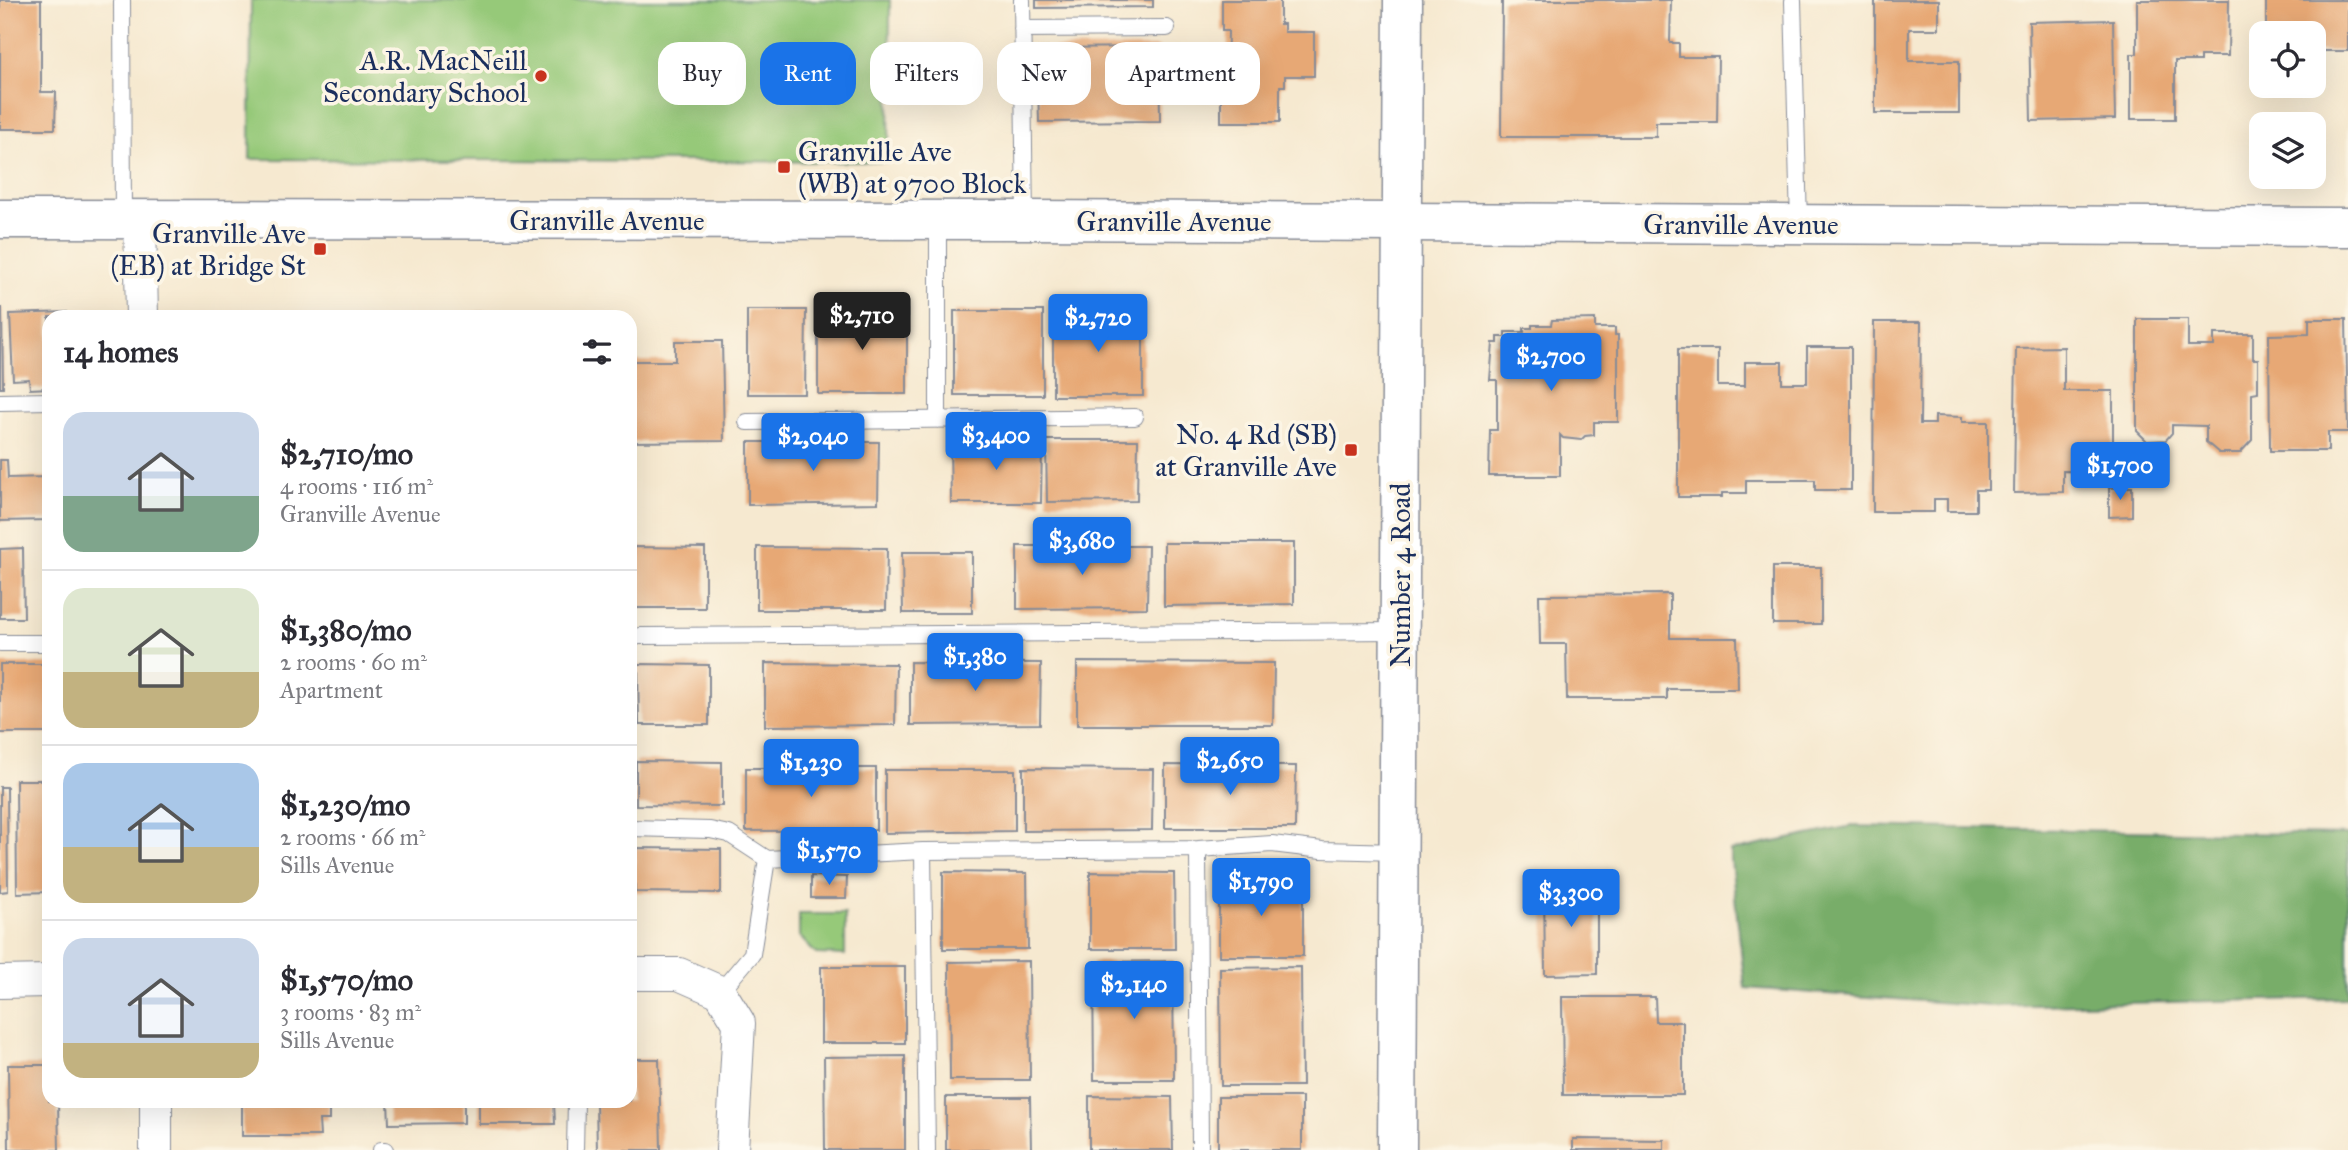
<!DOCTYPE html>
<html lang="en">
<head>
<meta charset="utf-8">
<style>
  body { margin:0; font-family:"IM FELL Great Primer",serif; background:#f7f7f7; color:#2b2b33; height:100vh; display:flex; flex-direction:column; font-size:26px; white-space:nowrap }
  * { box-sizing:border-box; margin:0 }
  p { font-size:23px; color:#7c7c81 }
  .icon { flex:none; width:38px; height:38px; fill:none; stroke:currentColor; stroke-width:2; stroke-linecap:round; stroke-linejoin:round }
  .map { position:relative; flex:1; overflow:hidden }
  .side { position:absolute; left:42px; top:310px; width:595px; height:798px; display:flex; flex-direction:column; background:#fff; border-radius:21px; box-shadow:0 7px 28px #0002 }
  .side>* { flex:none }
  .hud { position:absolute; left:658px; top:42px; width:665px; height:63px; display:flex; gap:14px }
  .fabs { position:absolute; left:2249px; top:21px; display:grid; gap:14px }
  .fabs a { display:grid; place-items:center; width:77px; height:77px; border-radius:14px; background:#fff; box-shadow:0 7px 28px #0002; font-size:35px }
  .price { position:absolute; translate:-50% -60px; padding:0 16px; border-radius:7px; background:#1a73e8; color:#fff; font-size:23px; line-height:46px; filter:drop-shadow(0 2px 4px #0008) }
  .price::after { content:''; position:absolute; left:50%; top:42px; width:21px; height:16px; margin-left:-10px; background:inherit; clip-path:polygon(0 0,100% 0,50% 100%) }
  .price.active { background:#222; color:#fff }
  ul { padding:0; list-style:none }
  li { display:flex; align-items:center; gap:21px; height:175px; padding:0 21px }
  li+li { border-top:2px solid #e1e1e2 }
  li span { display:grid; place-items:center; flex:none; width:196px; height:140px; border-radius:21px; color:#555 }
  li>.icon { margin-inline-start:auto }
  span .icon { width:84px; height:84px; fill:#fffc; stroke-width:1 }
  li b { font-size:30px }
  h2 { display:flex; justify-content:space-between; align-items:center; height:84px; padding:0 21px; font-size:30px }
  .tag { padding:0 24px; border-radius:21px; background:#fff; box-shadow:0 7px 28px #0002; font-size:24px; line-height:63px }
  .tag.active { background:#1a73e8; color:#fff }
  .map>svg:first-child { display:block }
</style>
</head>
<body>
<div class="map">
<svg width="2348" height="1150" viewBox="0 0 2348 1150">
  <rect width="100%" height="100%" fill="#fcf5e5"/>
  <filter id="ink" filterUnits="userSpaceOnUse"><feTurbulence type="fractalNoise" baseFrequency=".0143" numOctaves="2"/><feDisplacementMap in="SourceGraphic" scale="14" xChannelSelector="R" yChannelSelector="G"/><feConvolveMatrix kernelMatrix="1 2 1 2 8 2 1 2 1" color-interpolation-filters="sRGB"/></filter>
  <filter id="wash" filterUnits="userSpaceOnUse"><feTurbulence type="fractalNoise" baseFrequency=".00686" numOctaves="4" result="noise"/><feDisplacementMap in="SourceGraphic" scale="28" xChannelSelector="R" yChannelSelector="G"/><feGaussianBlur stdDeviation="1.57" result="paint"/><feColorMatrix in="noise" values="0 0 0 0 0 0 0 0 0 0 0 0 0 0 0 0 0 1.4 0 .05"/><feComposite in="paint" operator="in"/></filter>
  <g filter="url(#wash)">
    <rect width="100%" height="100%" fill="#f6e9d0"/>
    <path fill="#96c979" stroke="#587c6c" stroke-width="2" d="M251 0H890L889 162 250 159Z
      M799 914H845V955L816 954 799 936Z"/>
    <path fill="#78ad69" stroke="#4a6e64" stroke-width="2" d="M1852 826 2348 835V998L1990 1006 1745 988 1730 851Z"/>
    <g id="blocks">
      <path fill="#e7a875" d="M0 0H41V92H56L55 129H0Z
        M1036 0H1153V7L1036 8Z
        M1222 0H1280V24H1284V32H1314V76H1285V86H1280V122H1221V78H1227L1228 31H1222Z
        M1502 0H1671L1670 43H1679V57H1718L1717 122H1656V137H1501Z
        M1875 0H1939V29H1909V61H1959V113H1875Z
        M2137 0H2229L2228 56H2200V61H2175V119H2131V54H2137Z
        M2266 0H2348V51H2314V33H2266Z
        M2113 20 2115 119 2031 121 2029 22Z
        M1159 47 1160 121 1039 122 1037 48Z
        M0 308H2L3 388H0Z
        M747 310H806L805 394H747Z
        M818 310H907V394H818Z
        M532 311V317H471V312Z
        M954 311H1043V395H954Z
        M67 312V317H49V388L30 389 29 379 13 380 10 314Z
        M1053 312H1143V396H1053Z
        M1595 319V328H1615V335H1618V422H1594V435L1585 436 1581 440 1563 438 1560 435V476H1489L1490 430H1497V380H1490L1493 343H1498V337H1505V332H1524V328H1532V325H1551L1552 320Z
        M2137 319H2188V346H2214V334H2253V359H2258V392L2252 393V440L2240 453H2219L2206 442V426L2172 425V433L2166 440 2147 441 2137 431Z
        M2309 319H2346L2348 432H2328V451H2270L2269 335 2309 334Z
        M1874 322H1921L1920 424H1935V416L1962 417V422H1988V490H1976V511H1947V499H1934V512H1873Z
        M675 341H722L724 441 630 442V361H675Z
        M1807 347H1851V490H1815V480H1746V493H1722V497H1678V349H1718V386H1745V362H1782V383H1807Z
        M2064 347V391H2113V472L2063 471V492L2014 493 2016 348Z
        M1046 440H1138L1137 501 1047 502Z
        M748 442H879L878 503 748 505Z
        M950 442H1042L1041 503H951Z
        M0 460H7L8 478 49 477V520L0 521Z
        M2132 487V516L2109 517V488Z
        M1164 543H1294V604L1164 606Z
        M1017 546H1148L1147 608 1017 609Z
        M634 547 705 548V608H635Z
        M757 547 887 548 886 610H757Z
        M23 548 24 618H0V549Z
        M902 552H972V613H903Z
        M1773 567H1821V624H1773Z
        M1670 594V638H1737L1738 689H1667V699H1567L1566 644H1540L1539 595Z
        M910 662 1041 663 1040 724 910 725Z
        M1077 662 1274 663 1273 725H1077Z
        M765 663 896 664 895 725 765 726Z
        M0 664H49V733H0Z
        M638 664 709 665V725H639Z
        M636 761 722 762V806L636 805Z
        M1165 765 1296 766 1295 828H1165Z
        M746 768H876V830L746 831Z
        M1023 768 1153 769 1152 830 1023 831Z
        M885 770H1015V831L885 833Z
        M16 780H49V892L17 893Z
        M0 787H7L8 891 0 892Z
        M635 848 721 849V893L635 892Z
        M943 872 1027 873 1028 949H943Z
        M1090 872 1174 873 1175 949H1090Z
        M811 876 847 877 846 898H811Z
        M1219 880H1303V956H1219Z
        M1544 884H1597V974L1545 975Z
        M1029 961 1030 1080H950L949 962Z
        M1173 961 1174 1080H1094L1093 962Z
        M821 967H905V1043H821Z
        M1301 967 1302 1086H1221L1220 968Z
        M1562 997H1655L1656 1022H1683V1095H1563Z
        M905 1056V1150H825L824 1057Z
        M630 1059H659L661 1150H597L596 1101H630Z
        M8 1065H49V1101H58L59 1150H9Z
        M1089 1096 1172 1097 1173 1150H1089Z
        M946 1097H1030L1031 1150H946Z
        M1218 1097H1302V1150H1218Z
        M242 1101H329V1120H319L320 1136H242Z
        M388 1101H464V1123L389 1124Z
        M479 1101H554L555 1124H479Z
        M1573 1139 1664 1140V1150H1573Z"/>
    </g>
  </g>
  <g filter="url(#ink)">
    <use href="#blocks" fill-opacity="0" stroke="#888c97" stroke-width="2"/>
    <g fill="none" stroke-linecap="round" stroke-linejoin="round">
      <defs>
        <path id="service" d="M122 0 123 219
          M1022 0 1025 220
          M1793 1 1799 224
          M1022 29 1167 28
          M938 220V420
          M0 402 49 401
          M747 422 1135 417
          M630 638 640 636 1399 631
          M0 643H49
          M630 828 710 830 729 834 767 859
          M1198 849 1200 1150
          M923 851 927 1150
          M720 992 752 954 767 859 923 851 1198 849 1272 844 1322 850 1398 852
          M381 1150H385
          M575 1150 576 1101"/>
        <path id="minor" d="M140 219 142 317
          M630 974H679L720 992 739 1023 732 1150
          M0 982 49 981
          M156 1101V1150"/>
        <path id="tertiary" d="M0 219 1025 220 2348 227"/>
        <path id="secondary" d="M1397 1150 1403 0"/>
      </defs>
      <use href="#service" stroke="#888c97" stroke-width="18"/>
      <use href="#minor" stroke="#888c97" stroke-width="34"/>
      <use href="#tertiary" stroke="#888c97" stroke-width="41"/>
      <use href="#secondary" stroke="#888c97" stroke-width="41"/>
      <use href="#service" stroke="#fff" stroke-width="16"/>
      <use href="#minor" stroke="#fff" stroke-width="32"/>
      <use href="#tertiary" stroke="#fff" stroke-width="38"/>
      <use href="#secondary" stroke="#fff" stroke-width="38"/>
    </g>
  </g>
  <g fill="#c8321e" stroke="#fcf5e5" stroke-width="2.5">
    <circle cx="541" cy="76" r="7"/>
    <rect x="777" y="160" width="14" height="14" rx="3.5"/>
    <rect x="313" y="242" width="14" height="14" rx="3.5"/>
    <rect x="1344" y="443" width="14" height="14" rx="3.5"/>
  </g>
  <g text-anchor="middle" stroke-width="7" stroke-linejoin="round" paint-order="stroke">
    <g font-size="28" fill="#1b2f5e" stroke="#fcf5e5" text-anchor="end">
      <text x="527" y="70">A.R. MacNeill<tspan x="527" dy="32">Secondary School</tspan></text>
      <text x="798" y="161" text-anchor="start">Granville Ave<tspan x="798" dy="32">(WB) at 9700 Block</tspan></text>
      <text x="306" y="243">Granville Ave<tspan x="306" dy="32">(EB) at Bridge St</tspan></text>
      <text x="1337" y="444">No. 4 Rd (SB)<tspan x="1337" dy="32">at Granville Ave</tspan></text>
    </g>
    <g font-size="28" fill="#1b2f5e" stroke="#fcf5e5">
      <text x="607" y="230">Granville Avenue</text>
      <text x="1174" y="231">Granville Avenue</text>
      <text x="1741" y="234">Granville Avenue</text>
      <text transform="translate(1400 575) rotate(-90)" y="10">Number 4 Road</text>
    </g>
  </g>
</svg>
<div class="fabs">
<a><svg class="icon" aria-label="locate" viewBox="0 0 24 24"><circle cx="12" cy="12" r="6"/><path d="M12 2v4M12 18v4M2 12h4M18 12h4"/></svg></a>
<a><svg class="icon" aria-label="layers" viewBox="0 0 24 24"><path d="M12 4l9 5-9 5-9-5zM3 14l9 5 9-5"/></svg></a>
</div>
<b class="price active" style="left:862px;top:352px">$2,710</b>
<b class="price" style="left:1098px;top:354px">$2,720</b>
<b class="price" style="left:1551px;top:393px">$2,700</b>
<b class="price" style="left:996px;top:472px">$3,400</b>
<b class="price" style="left:813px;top:473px">$2,040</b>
<b class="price" style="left:2120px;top:502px">$1,700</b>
<b class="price" style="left:1082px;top:577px">$3,680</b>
<b class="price" style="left:975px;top:693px">$1,380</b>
<b class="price" style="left:1230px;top:797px">$2,650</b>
<b class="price" style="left:811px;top:799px">$1,230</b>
<b class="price" style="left:829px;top:887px">$1,570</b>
<b class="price" style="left:1261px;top:918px">$1,790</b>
<b class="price" style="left:1571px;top:929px">$3,300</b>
<b class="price" style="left:1134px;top:1021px">$2,140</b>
<div class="hud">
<a class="tag">Buy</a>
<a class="tag active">Rent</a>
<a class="tag">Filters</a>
<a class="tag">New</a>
<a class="tag">Apartment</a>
</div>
<section class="side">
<h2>14 homes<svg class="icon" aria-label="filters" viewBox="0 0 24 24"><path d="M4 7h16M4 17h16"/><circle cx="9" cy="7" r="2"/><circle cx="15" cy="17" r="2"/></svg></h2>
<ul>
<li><span style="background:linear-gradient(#c9d6e8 60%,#7fa58c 0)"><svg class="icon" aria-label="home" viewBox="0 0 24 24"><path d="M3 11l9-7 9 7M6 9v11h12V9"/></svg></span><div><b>$2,710/mo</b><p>4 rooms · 116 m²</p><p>Granville Avenue</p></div></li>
<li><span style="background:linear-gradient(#dfe7d0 60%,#c2b280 0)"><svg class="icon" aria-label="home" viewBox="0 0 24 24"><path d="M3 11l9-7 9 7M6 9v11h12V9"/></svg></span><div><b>$1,380/mo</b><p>2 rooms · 60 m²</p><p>Apartment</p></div></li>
<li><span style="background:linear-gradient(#a9c7e8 60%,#c2b280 0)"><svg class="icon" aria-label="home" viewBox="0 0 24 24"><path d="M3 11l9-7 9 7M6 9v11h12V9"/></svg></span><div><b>$1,230/mo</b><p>2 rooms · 66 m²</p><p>Sills Avenue</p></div></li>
<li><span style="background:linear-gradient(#c9d6e8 75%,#c2b280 0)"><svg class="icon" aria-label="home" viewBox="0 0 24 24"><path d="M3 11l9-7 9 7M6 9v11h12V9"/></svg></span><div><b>$1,570/mo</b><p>3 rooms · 83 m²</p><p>Sills Avenue</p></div></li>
</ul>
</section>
</div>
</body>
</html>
